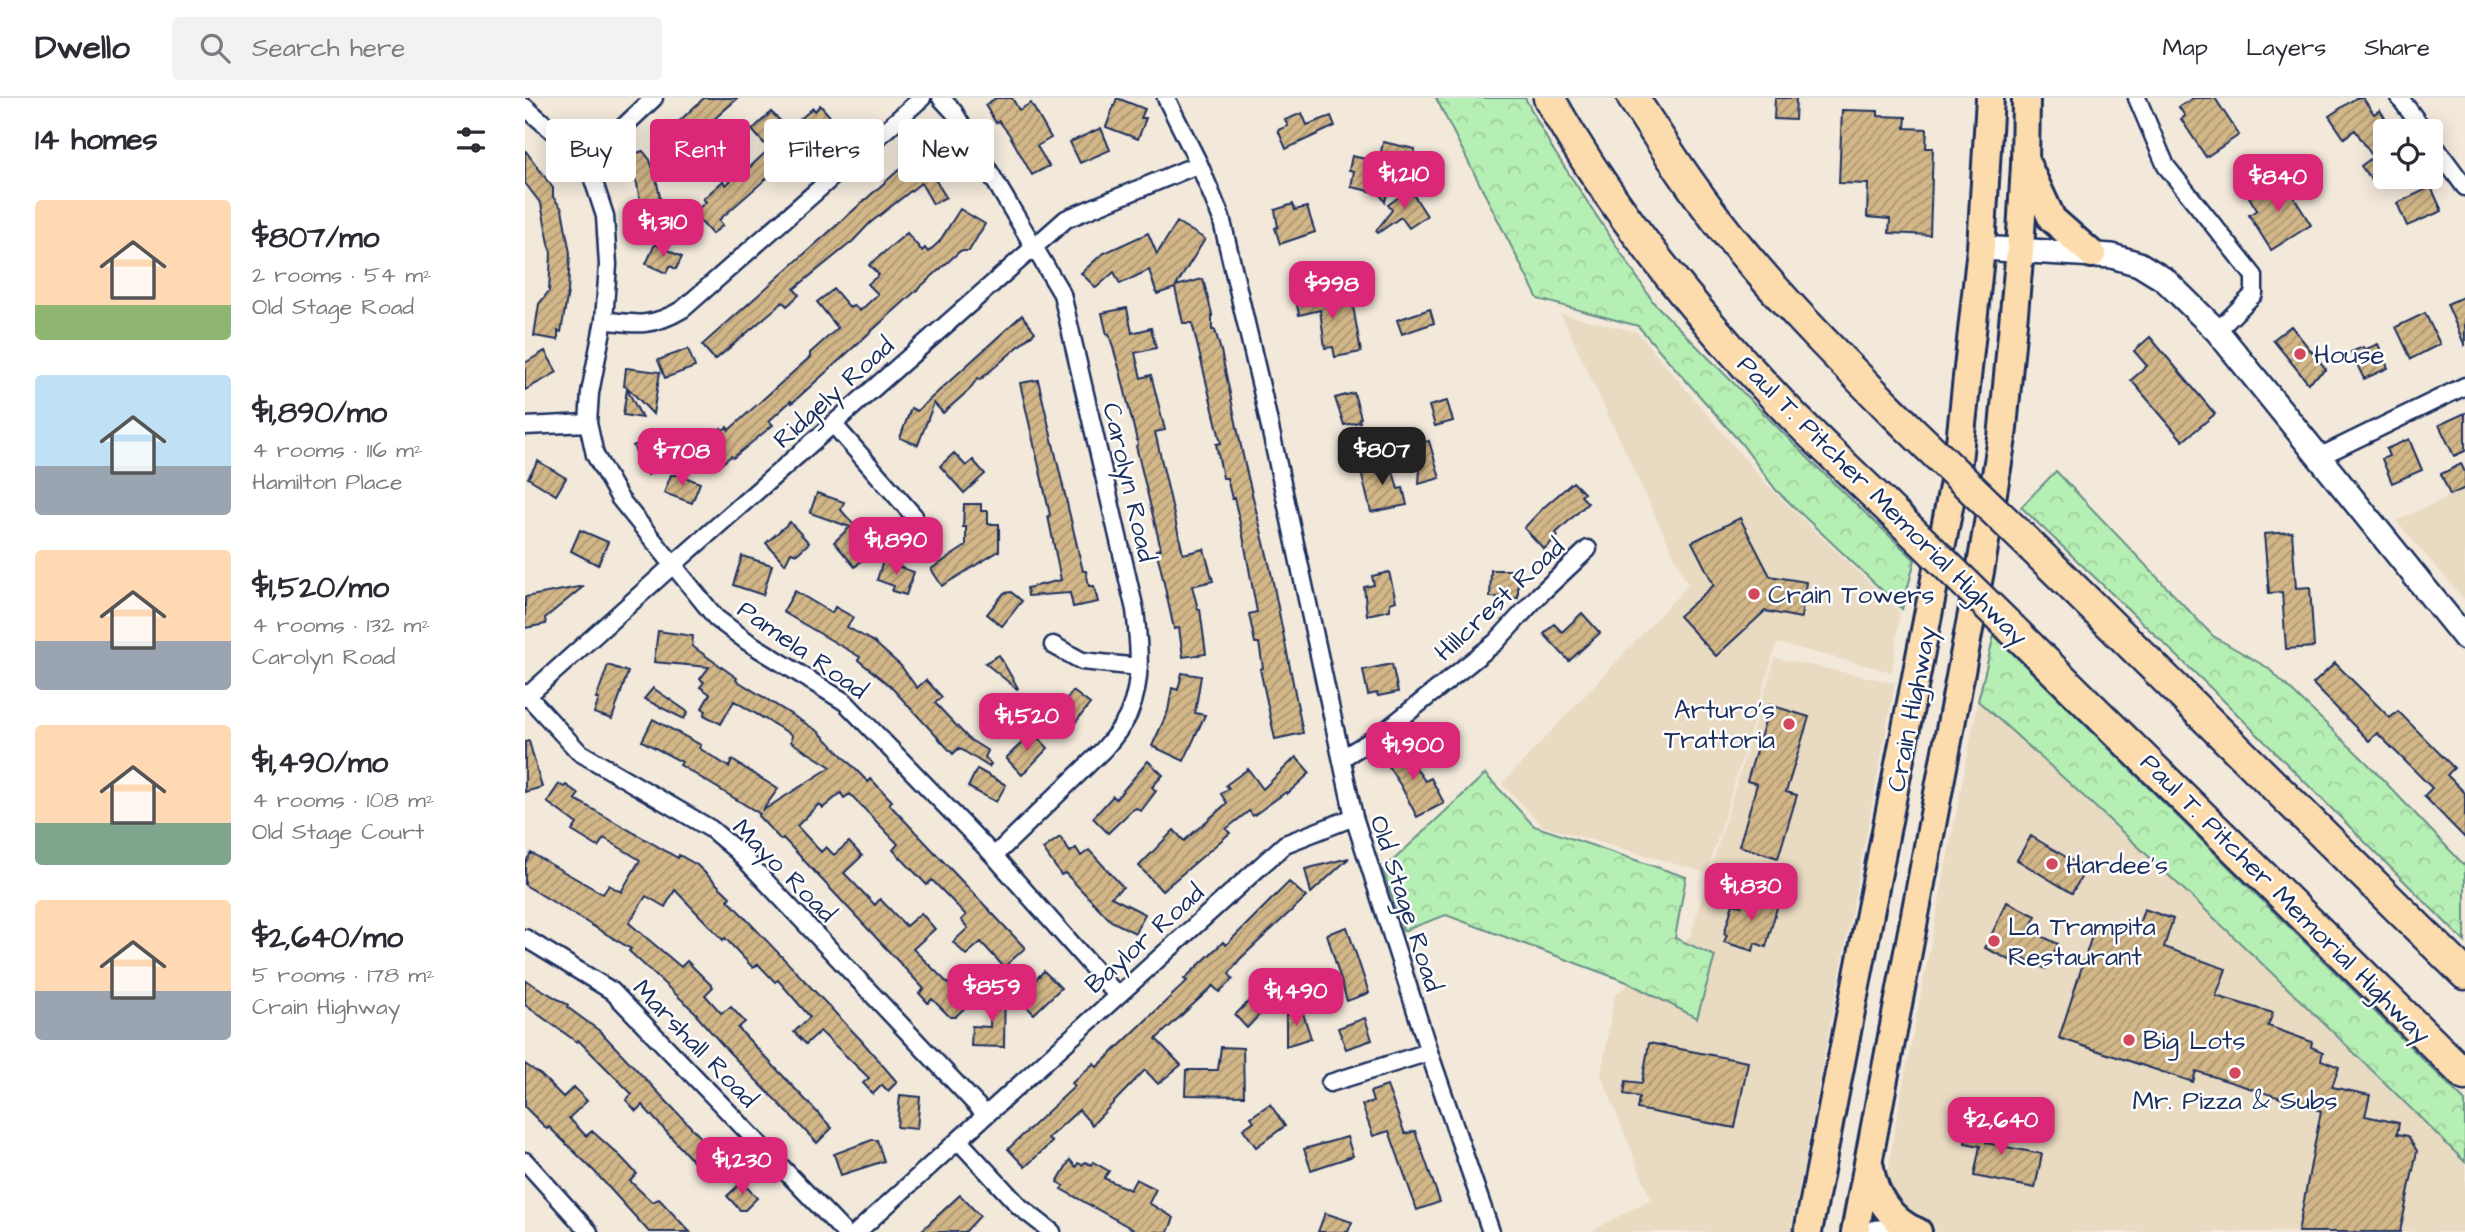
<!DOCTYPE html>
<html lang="en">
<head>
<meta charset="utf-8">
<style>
  body { margin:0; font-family:"Architects Daughter",sans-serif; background:#f2f2f3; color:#2b2b33; height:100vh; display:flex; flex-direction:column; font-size:26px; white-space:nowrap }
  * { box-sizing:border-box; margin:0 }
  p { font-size:23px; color:#7c7c81 }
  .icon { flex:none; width:38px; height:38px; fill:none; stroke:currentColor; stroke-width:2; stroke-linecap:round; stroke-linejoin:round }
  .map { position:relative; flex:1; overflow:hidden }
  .details { display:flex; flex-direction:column; background:#fff; width:525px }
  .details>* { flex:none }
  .hud { position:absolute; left:21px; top:21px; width:665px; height:63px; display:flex; gap:14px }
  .buttons { position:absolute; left:1848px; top:21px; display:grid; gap:14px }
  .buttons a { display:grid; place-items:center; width:70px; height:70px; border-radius:7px; background:#fff; box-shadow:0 4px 18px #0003; font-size:35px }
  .price { position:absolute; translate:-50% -60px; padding:0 16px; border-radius:14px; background:#db2777; color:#fff; font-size:23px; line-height:46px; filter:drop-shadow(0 2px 4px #0008) }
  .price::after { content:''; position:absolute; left:50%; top:42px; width:21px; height:16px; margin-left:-10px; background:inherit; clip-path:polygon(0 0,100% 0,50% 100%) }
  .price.on { background:#222; color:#fff }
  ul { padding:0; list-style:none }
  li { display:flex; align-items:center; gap:21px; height:175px; padding:0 35px }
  li span { display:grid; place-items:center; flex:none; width:196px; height:140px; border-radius:7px; color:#555 }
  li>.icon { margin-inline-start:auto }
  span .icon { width:84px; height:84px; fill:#fffc; stroke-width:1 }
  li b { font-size:30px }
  h2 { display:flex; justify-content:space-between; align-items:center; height:84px; padding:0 35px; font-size:30px }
  .tag { padding:0 24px; border-radius:7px; background:#fff; box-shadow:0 4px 18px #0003; font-size:24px; line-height:63px }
  .tag.on { background:#db2777; color:#fff }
  header { display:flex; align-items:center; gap:42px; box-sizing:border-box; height:98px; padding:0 35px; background:#fff; border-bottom:2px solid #e1e1e2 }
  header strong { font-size:33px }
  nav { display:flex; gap:38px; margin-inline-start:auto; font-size:24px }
  .search { width:490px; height:63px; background:#f2f2f3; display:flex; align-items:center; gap:18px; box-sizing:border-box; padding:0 24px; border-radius:7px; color:#7c7c81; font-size:26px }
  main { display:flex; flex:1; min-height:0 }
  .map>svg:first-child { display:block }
</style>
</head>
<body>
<header>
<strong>Dwello</strong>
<div class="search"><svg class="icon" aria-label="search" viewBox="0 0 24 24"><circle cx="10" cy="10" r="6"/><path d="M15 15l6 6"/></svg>Search here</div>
<nav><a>Map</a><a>Layers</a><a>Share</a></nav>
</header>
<main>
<section class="details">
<h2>14 homes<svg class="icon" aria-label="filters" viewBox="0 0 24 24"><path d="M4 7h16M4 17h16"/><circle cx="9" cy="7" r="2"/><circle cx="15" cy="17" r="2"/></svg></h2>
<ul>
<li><span style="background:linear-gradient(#ffd9b3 75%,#8fb573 0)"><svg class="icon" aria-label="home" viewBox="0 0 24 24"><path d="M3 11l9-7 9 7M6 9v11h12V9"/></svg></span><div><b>$807/mo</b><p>2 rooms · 54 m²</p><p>Old Stage Road</p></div></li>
<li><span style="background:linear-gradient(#bfe0f5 65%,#9aa5b1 0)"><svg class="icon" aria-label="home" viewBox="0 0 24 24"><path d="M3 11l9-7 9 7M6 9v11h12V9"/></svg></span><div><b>$1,890/mo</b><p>4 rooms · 116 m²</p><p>Hamilton Place</p></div></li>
<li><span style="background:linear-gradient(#ffd9b3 65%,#9aa5b1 0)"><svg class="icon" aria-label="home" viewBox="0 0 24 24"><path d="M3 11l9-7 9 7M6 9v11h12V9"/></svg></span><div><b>$1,520/mo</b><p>4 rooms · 132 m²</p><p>Carolyn Road</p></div></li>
<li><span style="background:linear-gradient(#ffd9b3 70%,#7fa58c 0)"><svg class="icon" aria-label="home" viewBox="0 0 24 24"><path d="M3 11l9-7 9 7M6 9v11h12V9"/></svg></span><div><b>$1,490/mo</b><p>4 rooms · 108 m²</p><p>Old Stage Court</p></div></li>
<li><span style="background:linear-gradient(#ffd9b3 65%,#9aa5b1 0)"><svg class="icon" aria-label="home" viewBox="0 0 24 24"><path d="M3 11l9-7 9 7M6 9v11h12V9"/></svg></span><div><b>$2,640/mo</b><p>5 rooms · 178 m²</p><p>Crain Highway</p></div></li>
</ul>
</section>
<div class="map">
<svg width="1940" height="1134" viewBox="0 0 1940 1134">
  <defs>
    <pattern id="forest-crowns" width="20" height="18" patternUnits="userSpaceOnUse" patternTransform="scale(1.75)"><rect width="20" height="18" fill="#b6efb3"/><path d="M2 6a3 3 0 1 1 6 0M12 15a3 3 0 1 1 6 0" fill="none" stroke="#9ccd9c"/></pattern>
    <pattern id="building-hatch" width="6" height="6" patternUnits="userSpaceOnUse" patternTransform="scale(1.75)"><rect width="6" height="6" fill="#d3b788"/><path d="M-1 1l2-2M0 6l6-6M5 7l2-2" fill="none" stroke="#aa9572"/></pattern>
  </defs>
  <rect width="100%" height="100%" fill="#f2e9db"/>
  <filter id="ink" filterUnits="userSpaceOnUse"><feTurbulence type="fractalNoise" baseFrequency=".0143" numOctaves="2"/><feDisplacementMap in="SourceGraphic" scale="14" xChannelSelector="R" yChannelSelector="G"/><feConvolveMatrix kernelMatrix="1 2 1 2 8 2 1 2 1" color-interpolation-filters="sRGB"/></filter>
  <g filter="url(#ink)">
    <path fill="#e9dac2" d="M1036 216 1112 234 1243 388 1375 514 1367 574 1252 545 1182 775 1018 728 977 686 1163 487Z
      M1940 391V502L1871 423Z
      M1250 560 1370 585 1266 1134H1065L1126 1101 1076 977 1090 897 1165 839Z
      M1453 603 1558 696 1848 972 1940 1064V1134H1411L1382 1117 1362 1083 1368 1039Z"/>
    <path fill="url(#forest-crowns)" stroke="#688f88" stroke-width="2" d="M911 0H1000L1027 50 1129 205 1290 367 1390 462 1377 511 1251 392 1216 345 1113 228 1013 201Z
      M1531 373 1688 538 1743 570 1841 664 1940 768V844L1692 596 1496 409Z
      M1469 537 1940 1003V1064C1782 907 1620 751 1453 603Z
      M960 676 1009 728 1161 779 1150 840 1190 858 1172 920 1102 884 921 817 878 833 858 772Z"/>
    <path fill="url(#building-hatch)" stroke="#1b2f5e" stroke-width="2" d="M179 0H213L187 23 192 28 168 49 149 28Z
      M471 0H487L494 12 506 5 526 40 512 48 524 68 507 77 484 36 474 23 471 25 460 7Z
      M592 0 620 11 616 20H621L613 41 581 29Z
      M1250 0H1271L1270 22 1249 21Z
      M1668 0H1690L1714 37 1681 59 1656 21 1660 18 1654 9Z
      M1831 0H1838L1849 16 1855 12 1860 20V77L1848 84 1836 68 1848 59 1830 32 1819 40 1804 18Z
      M295 7 308 22 194 122 198 127 187 136 168 115 181 104 178 101 198 83 201 87 222 68 224 70 244 51 227 32 246 14 264 31 288 10 290 13Z
      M1317 12 1353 13V18L1381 19 1380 30 1402 31 1401 50H1408L1405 137 1364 135 1365 121 1342 119 1343 86 1314 85Z
      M777 15 782 27 806 18 810 28 761 51 753 32 763 28 760 22Z
      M576 30 585 52 555 65 545 44Z
      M858 44 890 51 886 71 869 67 860 104 854 95 826 89 829 73 824 72 827 58 854 64Z
      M403 46 420 67 408 78 421 99 408 106 396 85 345 125 328 143 269 191 274 197 262 208 258 204 190 262 177 247Z
      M0 52 28 90V99L37 111 45 155 43 194 36 234 33 233V242L9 238 14 206 24 193 26 155 16 106 0 85Z
      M118 53 125 62 131 80 140 123 119 128 112 86 102 58Z
      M1756 79 1786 127 1746 152 1724 117 1732 112 1724 99Z
      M1906 89 1917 113 1882 128 1872 105Z
      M885 91 902 118 884 130 876 119 853 135 851 133 867 112 863 107Z
      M768 106 770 112 782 109 790 134 755 146 750 130 753 129 750 112Z
      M435 111 460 126 444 153H435L267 305 266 303 244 323 248 327 208 360 206 358 195 367 177 347 196 330 198 332 202 329 204 332 285 259V255L313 230 292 204 309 191 325 210 329 207 335 213 353 196 343 186 354 177 344 167 382 135 397 153 400 150 403 154 414 144Z
      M652 124 680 141 651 188 678 181 687 216V232H690L696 253 720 367 745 469 778 635 750 641 735 571 738 570 734 545H730L724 516 732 514 718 438 709 400 707 401 702 380H698L691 346 696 345 667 225H658L650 190 632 196 624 172 595 186 589 174 571 190 556 175 577 156 623 135 632 156Z
      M130 146 157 159 151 171 145 168 141 175 121 166Z
      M791 187 795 204 827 202 836 254 810 259 808 249 800 250 795 212 774 217 769 192Z
      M1940 198V248L1922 206Z
      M602 210 607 235 626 230 631 250 610 255 616 280 626 277 640 332 630 334 658 456 679 451 688 483 667 488 673 511H675L681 556 658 559 654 530 649 531 635 467 631 452 636 451 611 348 613 347 595 273 584 236 582 237 577 215Z
      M905 211 909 225 877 236 872 222Z
      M1900 215 1915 246 1886 261 1871 229Z
      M497 217 510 234 455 282 453 280 443 293 418 315 409 305 393 347 375 340 386 310 392 313Z
      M1766 228 1801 271 1783 285 1748 242Z
      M1625 239 1690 316 1658 343 1606 282 1622 268 1609 253Z
      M1853 246 1863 270 1839 281 1826 254 1838 249 1839 252Z
      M163 251 170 269 140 280 133 262Z
      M20 253 32 274 0 292V265Z
      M101 270 135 274 128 316 102 289 99 288Z
      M513 282 558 473H561L564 488H569L573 504 548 509 545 495 503 498 502 490 536 482 523 418 525 417 495 285Z
      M102 291 117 320 98 317Z
      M829 295 836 320 834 321 835 324 819 327 810 300Z
      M922 303 928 323 910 328 904 308Z
      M1940 315V353L1929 358 1914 327Z
      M126 339 140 368 123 377 108 348Z
      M1884 341 1897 372 1867 385 1857 361 1864 358 1861 351Z
      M904 343 915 380 894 386 895 370 889 346Z
      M429 355 441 368 448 362 460 376 439 395 415 368Z
      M865 362 873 391 878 390 882 407 846 414 835 370Z
      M13 363 41 380 31 397 3 380Z
      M1936 366 1940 374V390L1925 397 1916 376Z
      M146 377H155L175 385 167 405 139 395Z
      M1048 384 1059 395 1056 398 1063 405 1031 435 1033 438 1019 451 999 430 1018 410Z
      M292 395 319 404 316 412 349 450 330 469 309 444 325 429 285 415Z
      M439 406H456V413H463V426H474V453L417 488 406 471 441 448V429H438Z
      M1215 420 1245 478 1281 484 1276 520 1240 513 1191 558 1154 518 1189 487 1167 444Z
      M265 424 284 445 272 456 266 454 260 466 241 445Z
      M55 432 83 444 73 467 46 453Z
      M1767 434 1771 490 1785 489 1789 549 1761 551 1757 494 1744 495 1739 436Z
      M217 458 247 467 238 497 208 487Z
      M358 463 389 474 381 497 367 493 369 488 352 482Z
      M966 472H993V500L965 499Z
      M864 474 871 503 865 505V512L842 517 839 489 849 487 847 478Z
      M59 488 20 520 21 526 0 530V499Z
      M270 493 307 515 310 509 328 519 322 529 349 544 376 568 392 590 401 582 417 599 410 605 444 641 463 653 460 659 466 666 464 669 434 650 428 656 365 588 333 562 335 559 258 514Z
      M486 494 497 503 477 528 462 516 479 495Z
      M1057 515 1075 535 1044 563 1019 536 1029 526 1037 534Z
      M133 533 168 538 167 548 212 580 211 582 294 634 343 684 346 681 367 703 364 706 500 850 479 869 456 844 441 857 428 844 443 830 436 822 441 817 407 782 402 787 368 752 373 746 325 696 319 700 316 695 298 710 294 706 272 728 296 754 301 749 309 757 324 744 337 758 319 775 350 807 355 801 381 828 396 815 410 831 388 851 444 906 430 919H425L407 901 403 905 394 895 399 891 258 740 256 742 233 718 235 716 155 667 157 664 117 643 128 621 176 647 174 650 204 669 207 662 253 691 237 713 306 669 266 644 267 637 209 603 196 626 179 617 181 613 177 610 185 596 175 589 179 584 175 581 184 569 129 564Z
      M474 557 493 590 492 591 460 565Z
      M1810 565 1865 620 1873 613 1929 670 1922 677 1940 695V740L1899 698 1907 690 1852 635 1844 643 1788 586Z
      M867 566 873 594 853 598 852 595 843 597 838 572Z
      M83 567 103 574 87 621 69 615 74 601H71Z
      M657 575 676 578 670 615 680 617 659 663 627 648 643 613 647 590 653 592Z
      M128 590 163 614 159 621 119 601Z
      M548 593 565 606 546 630 529 617Z
      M1245 607 1284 619 1261 694 1272 697 1253 760 1214 748 1232 686 1222 683Z
      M508 634 523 650 497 677 481 660Z
      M4 643 17 689 0 694V644Z
      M875 647 900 683 906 680 919 705 892 719 876 688 857 659Z
      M771 659 785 675 762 696 761 694 728 718 724 713 701 731 705 735 637 793 614 768 649 732 659 743 702 705 696 696 704 690 701 687 723 671 738 691Z
      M623 663 638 677 627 689 631 693 616 713 611 710 606 713 583 735 568 720 588 698 591 701Z
      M452 671 481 687 471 704 443 689Z
      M34 686 39 689 41 687 54 696 50 701 153 760 154 757 172 767 205 799 203 802 336 942 372 984 363 993 357 987 348 996 338 985 344 980 295 933 281 946 269 934 285 919 253 882 250 884 233 866 228 870 200 840 198 842 150 792 140 809 121 798 104 825 156 869 162 863 188 889 180 897 196 915 206 909 220 924 213 930 307 1030 292 1045 203 953 171 917 172 916 104 853 106 851 0 787V765L6 755 78 796 84 787 96 794 115 762 79 740 73 749 47 733 52 726 22 704Z
      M1506 738 1561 771 1547 795 1492 762Z
      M535 739 545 754 551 750 556 758 564 752 598 789 586 799 620 816 610 835 586 823 540 775 536 777 518 751Z
      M824 760 786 795 780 771Z
      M764 784 781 799 715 861 704 876 708 881 694 894 688 888 631 941 656 967 633 986 620 972 567 1027 554 1012 523 1040 527 1044 500 1069 483 1051 550 988 547 985 569 965 572 969 662 883 659 881 698 844 701 847Z
      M1219 796 1253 806 1241 849 1230 845 1228 853 1199 844 1202 837 1199 836 1208 806 1216 808Z
      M1482 804 1511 818 1504 832 1533 846 1521 871 1498 860 1495 867 1460 850Z
      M1619 811 1648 821 1639 849 1701 871 1691 898 1748 915 1743 928 1787 944 1786 949 1798 954 1796 962 1814 969 1807 989 1845 997 1840 1018 1874 1025 1872 1036 1883 1038 1892 1053 1875 1134H1773L1796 1013 1671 973 1668 984 1534 940 1572 822 1611 835Z
      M822 829 844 895 822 903 802 836Z
      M519 873 536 890 509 916 493 900Z
      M0 882 43 907 42 909 76 934 200 1065 184 1081 117 1007 111 1013 101 1002 107 996 53 942 52 944 0 907Z
      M480 885 479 949 446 948 447 928 465 929 466 899Z
      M723 904 735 916 722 930 710 917Z
      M777 912 786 940 761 948V917Z
      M840 920 847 942 821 951 813 930Z
      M1124 945 1223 964 1210 1030 1112 1011 1114 999 1099 996 1101 983 1117 985Z
      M696 949 718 950 719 998 660 997 661 972H693Z
      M0 966 16 977 38 999 49 989 62 1003 44 1020 61 1038 67 1033 96 1059 112 1076 105 1083 127 1104 134 1101 165 1134H124L69 1073 24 1029 22 1031 0 1009Z
      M862 988 880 1036 890 1033 915 1104 892 1112 864 1033 848 1038 837 1007 848 1004 845 994Z
      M375 997 395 999 392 1031 372 1029Z
      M745 1006 760 1028 731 1049 718 1031 729 1023 726 1019Z
      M1446 1013 1466 1017 1461 1045 1517 1056 1510 1090 1449 1078 1455 1048 1440 1045Z
      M822 1039 828 1058 786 1072 779 1051Z
      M347 1042H352L359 1063 316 1077 309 1056Z
      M545 1062 551 1069 553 1065 557 1067 560 1064 566 1067 568 1064 584 1073 579 1080 605 1092 611 1081 631 1091 624 1105 649 1120 643 1134H613L536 1091 539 1088 532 1084Z
      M217 1084 232 1100 220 1112H215L202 1098Z
      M435 1097 455 1118 440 1134H395Z
      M800 1115 827 1124 823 1134H793Z"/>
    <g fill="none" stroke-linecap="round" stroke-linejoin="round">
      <defs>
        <path id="street" d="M416 0 429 14 537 196 610 512C614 546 618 583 604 615 599 628 588 640 579 651L469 758
          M641 0 674 66 696 119 738 297 829 719 904 954 966 1134
          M1612 0 1641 68 1729 178V196L1692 233
          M1875 0 1899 33
          M0 9 62 63 80 118 83 167 79 222 65 295 63 325 70 357 95 401 191 520 223 544 320 604 469 758 592 897
          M1906 43 1940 89
          M62 63 129 0
          M79 222C112 227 128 229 158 211L397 0
          M309 327 389 418
          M0 328 63 325
          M1794 359 1940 288
          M528 547 557 563 614 569
          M0 595 54 654 186 731 212 753 460 1016
          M0 600 148 467 541 121 674 66
          M817 660 855 637 971 544 1014 497 1063 451
          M0 840 87 893 319 1134
          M805 985 904 954
          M433 1042 495 1109 527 1134
          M0 1063 64 1134
          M332 1134 760 746 829 719"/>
        <path id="secondary" d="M1456 150 1587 158 1614 166 1640 182 1692 233 1940 540
          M1352 1134H1358"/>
        <path id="primary" d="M1503 69 1527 121 1567 156
          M1345 1069C1349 1097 1365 1123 1393 1134
          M1283 1134 1433 363 1456 150 1465 0
          M1330 1134 1456 468 1477 340 1495 152 1500 66 1501 0"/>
        <path id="highway" d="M1024 0C1084 108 1164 207 1248 297 1283 335 1322 370 1359 406
          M1108 0C1143 54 1178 108 1220 157 1271 218 1327 273 1383 329
          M1508 450 1940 876
          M1487 531 1940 977"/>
      </defs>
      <use href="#street" stroke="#1b2f5e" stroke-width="21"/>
      <use href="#secondary" stroke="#1b2f5e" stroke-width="28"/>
      <use href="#primary" stroke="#1b2f5e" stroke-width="32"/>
      <use href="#highway" stroke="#1b2f5e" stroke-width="35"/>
      <use href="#street" stroke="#fff" stroke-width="16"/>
      <use href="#secondary" stroke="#fff" stroke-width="23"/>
      <use href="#primary" stroke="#fcdcac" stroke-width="26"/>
      <use href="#highway" stroke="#fcdcac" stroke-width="30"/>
      <defs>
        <path id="highway-bridge" d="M1383 329 1508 450
          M1359 406 1487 531"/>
      </defs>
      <use href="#highway-bridge" stroke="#1b2f5e" stroke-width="35" stroke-linecap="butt"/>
      <use href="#highway-bridge" stroke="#fcdcac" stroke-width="30"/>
    </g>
  </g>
  <g fill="#d1495b" stroke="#fff" stroke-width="2.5">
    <circle cx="1775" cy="256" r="7"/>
    <circle cx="1229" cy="496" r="7"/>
    <circle cx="1264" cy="626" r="7"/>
    <circle cx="1527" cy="766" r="7"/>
    <circle cx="1469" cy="843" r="7"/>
    <circle cx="1604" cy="942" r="7"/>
    <circle cx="1710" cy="975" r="7"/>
  </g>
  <g text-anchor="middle" stroke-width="5" stroke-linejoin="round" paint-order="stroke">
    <g font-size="26" fill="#1b2f5e" stroke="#fff" text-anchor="start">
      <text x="1789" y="265">House</text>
      <text x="1243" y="505">Crain Towers</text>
      <text x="1250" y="620" text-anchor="end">Arturo’s<tspan x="1250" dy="30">Trattoria</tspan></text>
      <text x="1541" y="775">Hardee's</text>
      <text x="1483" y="837">La Trampita<tspan x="1483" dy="30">Restaurant</tspan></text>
      <text x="1618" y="951">Big Lots</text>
      <text x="1710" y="1011" text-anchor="middle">Mr. Pizza &amp; Subs</text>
    </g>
    <g font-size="26" fill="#1b2f5e" stroke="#fff">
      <text transform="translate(308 294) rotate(-42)" y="9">Ridgely Road</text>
      <text transform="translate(605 384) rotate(77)" y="9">Carolyn Road</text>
      <text transform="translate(1358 402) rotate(45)" y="9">Paul T. Pitcher Memorial Highway</text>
      <text transform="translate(974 501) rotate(-43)" y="9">Hillcrest Road</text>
      <text transform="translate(278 551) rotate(35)" y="9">Pamela Road</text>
      <text transform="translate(1386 611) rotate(-79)" y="9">Crain Highway</text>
      <text transform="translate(260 772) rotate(45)" y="9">Mayo Road</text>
      <text transform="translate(1761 800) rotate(45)" y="9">Paul T. Pitcher Memorial Highway</text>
      <text transform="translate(882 805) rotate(72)" y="9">Old Stage Road</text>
      <text transform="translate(619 840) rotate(-42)" y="9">Baylor Road</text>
      <text transform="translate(171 945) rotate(46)" y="9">Marshall Road</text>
    </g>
  </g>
</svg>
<div class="buttons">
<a><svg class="icon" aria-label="locate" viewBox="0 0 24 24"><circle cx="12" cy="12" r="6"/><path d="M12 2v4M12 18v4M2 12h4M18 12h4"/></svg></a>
</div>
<b class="price" style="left:879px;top:113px">$1,210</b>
<b class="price" style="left:1753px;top:116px">$840</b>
<b class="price" style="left:138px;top:161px">$1,310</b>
<b class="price" style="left:807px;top:223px">$998</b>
<b class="price on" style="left:857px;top:389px">$807</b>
<b class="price" style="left:157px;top:390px">$708</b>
<b class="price" style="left:371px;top:479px">$1,890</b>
<b class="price" style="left:502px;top:655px">$1,520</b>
<b class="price" style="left:888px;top:684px">$1,900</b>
<b class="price" style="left:1226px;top:825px">$1,830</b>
<b class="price" style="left:467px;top:926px">$859</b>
<b class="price" style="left:771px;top:930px">$1,490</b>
<b class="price" style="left:1476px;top:1059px">$2,640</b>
<b class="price" style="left:217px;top:1099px">$1,230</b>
<div class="hud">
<a class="tag">Buy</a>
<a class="tag on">Rent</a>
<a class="tag">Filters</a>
<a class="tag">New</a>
</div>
</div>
</main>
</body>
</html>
